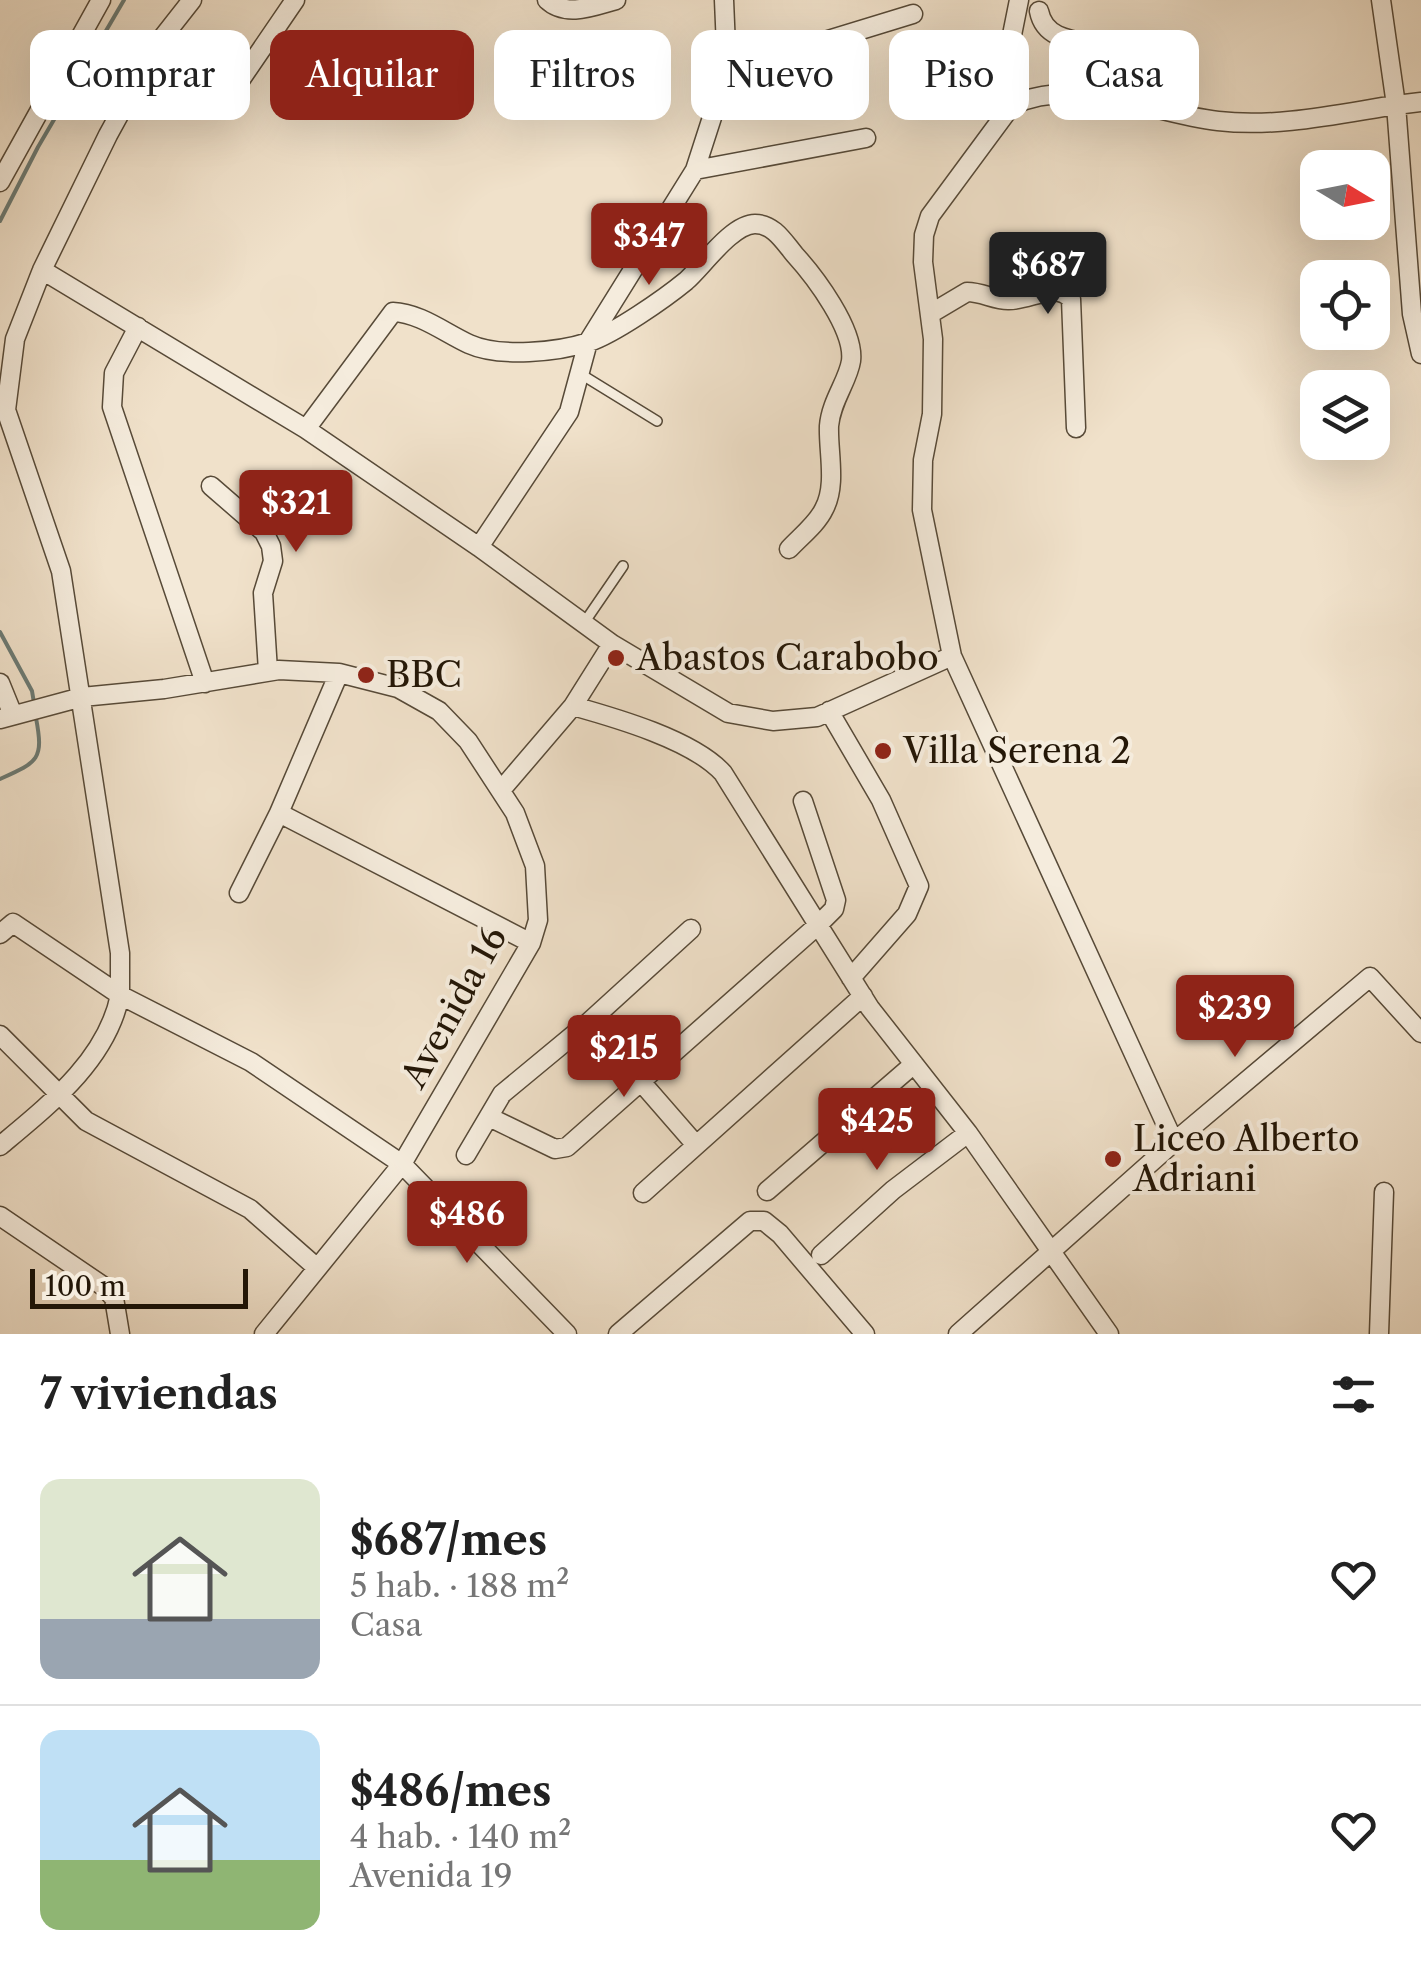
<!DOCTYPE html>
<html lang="es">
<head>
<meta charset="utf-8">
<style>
  body { margin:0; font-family:"Libre Caslon Text",serif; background:#f6f6f6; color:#222; height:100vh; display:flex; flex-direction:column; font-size:38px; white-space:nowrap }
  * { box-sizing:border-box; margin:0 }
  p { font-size:32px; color:#767676 }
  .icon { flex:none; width:55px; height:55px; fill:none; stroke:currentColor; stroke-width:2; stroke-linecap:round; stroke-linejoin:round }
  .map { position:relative; height:1334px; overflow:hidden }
  .sheet { display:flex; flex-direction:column; background:#fff; flex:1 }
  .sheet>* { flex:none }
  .top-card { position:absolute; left:30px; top:30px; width:1362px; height:90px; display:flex; gap:20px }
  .needle { width:65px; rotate:100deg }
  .buttons { position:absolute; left:1300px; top:150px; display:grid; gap:20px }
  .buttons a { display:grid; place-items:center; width:90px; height:90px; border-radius:20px; background:#fff; box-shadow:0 10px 40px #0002; font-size:50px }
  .scale { position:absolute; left:30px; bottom:25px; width:218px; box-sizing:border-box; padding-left:10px; border:5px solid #241707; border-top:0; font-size:28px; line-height:35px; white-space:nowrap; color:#241707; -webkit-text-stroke:8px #f5ecdd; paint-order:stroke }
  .price { position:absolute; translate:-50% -85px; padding:0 22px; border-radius:10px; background:#8f2418; color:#fff; font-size:32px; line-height:65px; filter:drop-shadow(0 2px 5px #0008) }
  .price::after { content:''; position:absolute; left:50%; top:60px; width:30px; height:22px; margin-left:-15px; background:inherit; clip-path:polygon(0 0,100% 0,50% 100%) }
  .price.active { background:#222; color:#fff }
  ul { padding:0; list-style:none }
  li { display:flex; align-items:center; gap:30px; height:250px; padding:0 40px }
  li+li { border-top:2px solid #e0e0e0 }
  li span { display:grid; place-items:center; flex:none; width:280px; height:200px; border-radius:20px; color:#555 }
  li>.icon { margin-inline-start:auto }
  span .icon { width:120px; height:120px; fill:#fffc; stroke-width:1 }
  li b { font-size:42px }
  h2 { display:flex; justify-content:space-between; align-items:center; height:120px; padding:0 40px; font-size:42px }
  .tag { padding:0 35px; border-radius:20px; background:#fff; box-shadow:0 10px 40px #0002; font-size:35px; line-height:90px }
  .tag.active { background:#8f2418; color:#fff }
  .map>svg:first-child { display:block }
</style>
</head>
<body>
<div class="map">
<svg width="1421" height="1334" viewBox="0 0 1421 1334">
  <rect width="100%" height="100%" fill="#f0e1ca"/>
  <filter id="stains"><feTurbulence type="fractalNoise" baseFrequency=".002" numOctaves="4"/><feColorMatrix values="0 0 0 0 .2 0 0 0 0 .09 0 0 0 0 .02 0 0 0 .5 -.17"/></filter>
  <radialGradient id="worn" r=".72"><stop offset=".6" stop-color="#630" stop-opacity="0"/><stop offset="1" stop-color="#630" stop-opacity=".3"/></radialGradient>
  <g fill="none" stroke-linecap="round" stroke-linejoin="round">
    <path stroke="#6b7a74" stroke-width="4" d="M0 221 38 147 124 0
      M0 632 32 691 34 703
      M0 779C38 762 44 760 36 718"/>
    <defs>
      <path id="lane" d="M579 373 657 421
        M584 623 623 566"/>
      <path id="street" d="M547 0C566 18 594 6 616 0
        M1381 0 1396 105 1421 102
        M1039 11C1045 42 1078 40 1106 46
        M159 42 216 84 227 88 237 85 295 0
        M727 71 913 14
        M1012 105 1004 75 1019 0
        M695 170 866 138
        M0 182 101 0
        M42 270 306 429 479 547 612 644 728 713 773 721 817 717 952 656
        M930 314 967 292C982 292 994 300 1008 300 1029 301 1056 281 1071 299L1076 428
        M138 327 114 373 112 407 205 683
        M306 429 393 312C420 313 445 333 469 344 500 358 558 352 589 342 615 333 664 299 686 281 703 266 732 224 755 224 774 224 784 242 795 255 815 277 855 330 851 361 848 381 831 401 829 426 828 452 837 485 824 509 817 524 800 537 789 549
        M211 486 264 532 271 546 273 561 263 593 268 671
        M479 547 569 412 588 342 695 170 727 71 724 0
        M339 673 279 813 531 943
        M0 683 13 715
        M573 706 612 644
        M829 711 881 800 919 886 907 914 851 978
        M0 719 82 697 164 689 279 670 339 673 398 688 439 711 468 741 515 813 535 866 538 920 531 943 402 1164 264 1334
        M502 789 573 706C616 718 693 740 723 773L870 1008 968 1133 1109 1334
        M239 893 279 813
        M0 934 13 923 120 995
        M120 995V953L61 571 6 410 15 339 42 270 108 135 159 42 192 0
        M589 1022 696 1145
        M0 1035 86 1121 250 1209 316 1267
        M489 1117 555 1149 567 1147 818 925 834 909 836 900 803 801
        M1174 1142 952 656 922 510 923 460 932 414 933 339 923 262 924 235 930 216 1012 105C1080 75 1149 113 1218 121 1277 128 1338 114 1396 105L1412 314 1421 354
        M0 1146C49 1105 107 1060 120 995L251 1062 402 1164 567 1334
        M466 1155 502 1094 589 1022 691 929
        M767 1191 914 1064
        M643 1193 863 996
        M0 1216 103 1286 114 1298 120 1334
        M821 1255 893 1190 968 1133
        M618 1334 750 1221H764L780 1234 865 1334
        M958 1334 1174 1142 1370 977 1421 1033
        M1379 1334 1384 1192"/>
    </defs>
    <use href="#lane" stroke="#574a38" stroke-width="12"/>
    <use href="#street" stroke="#574a38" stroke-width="21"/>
    <use href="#lane" stroke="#f5ecdd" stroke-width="9"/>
    <use href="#street" stroke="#f5ecdd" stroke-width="18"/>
  </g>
  <g fill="#8f2418" stroke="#f5ecdd" stroke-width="4">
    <circle cx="616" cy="658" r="10"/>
    <circle cx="366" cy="675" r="10"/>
    <circle cx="883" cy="751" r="10"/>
    <circle cx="1113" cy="1159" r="10"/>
  </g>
  <g text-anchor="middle" stroke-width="8" stroke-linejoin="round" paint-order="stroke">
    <g font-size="35" fill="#241707" stroke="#f5ecdd" text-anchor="start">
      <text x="636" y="670">Abastos Carabobo</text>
      <text x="386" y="687">BBC</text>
      <text x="903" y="763">Villa Serena 2</text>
      <text x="1133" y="1151">Liceo Alberto<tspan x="1133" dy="40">Adriani</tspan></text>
    </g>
    <g font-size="35" fill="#241707" stroke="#f5ecdd">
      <text transform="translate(454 1007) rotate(-61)" y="12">Avenida 16</text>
    </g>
  </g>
  <rect width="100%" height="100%" filter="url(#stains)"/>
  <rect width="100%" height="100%" fill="url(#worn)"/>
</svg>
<div class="buttons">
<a><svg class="needle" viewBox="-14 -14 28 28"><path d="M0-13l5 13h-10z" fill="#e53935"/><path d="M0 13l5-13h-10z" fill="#767676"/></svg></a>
<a><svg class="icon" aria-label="locate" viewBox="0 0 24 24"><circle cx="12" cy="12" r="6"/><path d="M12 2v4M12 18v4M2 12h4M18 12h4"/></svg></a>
<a><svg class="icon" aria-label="layers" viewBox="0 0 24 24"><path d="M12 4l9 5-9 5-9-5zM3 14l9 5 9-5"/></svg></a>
</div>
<div class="scale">100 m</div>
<b class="price" style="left:649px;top:288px">$347</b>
<b class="price active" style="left:1048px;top:317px">$687</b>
<b class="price" style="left:296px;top:555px">$321</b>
<b class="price" style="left:1235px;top:1060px">$239</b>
<b class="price" style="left:624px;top:1100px">$215</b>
<b class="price" style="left:877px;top:1173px">$425</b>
<b class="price" style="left:467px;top:1266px">$486</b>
<div class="top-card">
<a class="tag">Comprar</a>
<a class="tag active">Alquilar</a>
<a class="tag">Filtros</a>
<a class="tag">Nuevo</a>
<a class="tag">Piso</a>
<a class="tag">Casa</a>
</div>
</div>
<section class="sheet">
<h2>7 viviendas<svg class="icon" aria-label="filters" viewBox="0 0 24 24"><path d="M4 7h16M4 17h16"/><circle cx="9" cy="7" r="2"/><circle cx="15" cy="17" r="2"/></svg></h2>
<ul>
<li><span style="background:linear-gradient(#dfe7d0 70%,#9aa5b1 0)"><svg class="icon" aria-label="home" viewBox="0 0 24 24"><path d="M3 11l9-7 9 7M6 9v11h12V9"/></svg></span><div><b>$687/mes</b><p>5 hab. · 188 m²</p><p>Casa</p></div><svg class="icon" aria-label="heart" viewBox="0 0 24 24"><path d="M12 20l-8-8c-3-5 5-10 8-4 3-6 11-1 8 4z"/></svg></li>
<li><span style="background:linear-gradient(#bfe0f5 65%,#8fb573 0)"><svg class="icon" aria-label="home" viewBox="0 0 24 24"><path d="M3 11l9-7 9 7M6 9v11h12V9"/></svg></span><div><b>$486/mes</b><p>4 hab. · 140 m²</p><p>Avenida 19</p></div><svg class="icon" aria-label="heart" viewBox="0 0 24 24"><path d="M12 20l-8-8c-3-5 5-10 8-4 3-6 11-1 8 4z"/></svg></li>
</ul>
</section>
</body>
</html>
